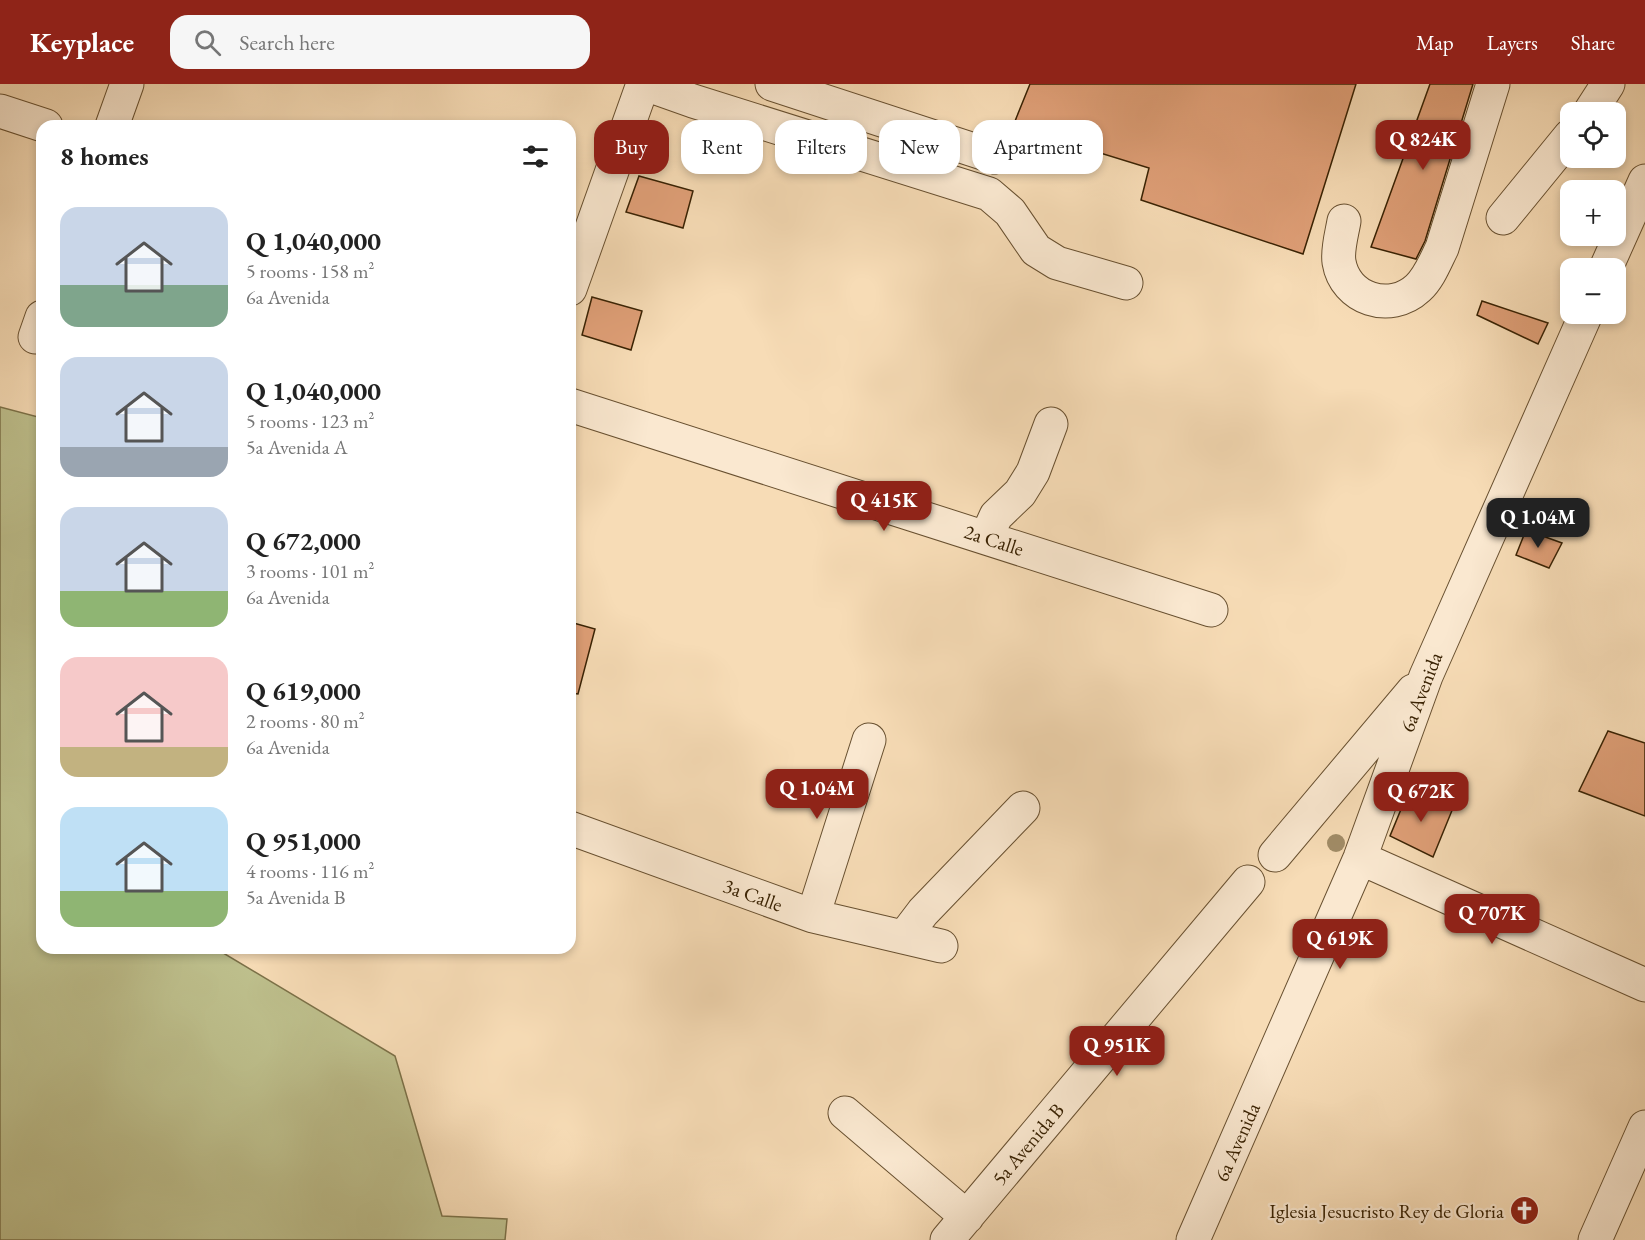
<!DOCTYPE html>
<html lang="en">
<head>
<meta charset="utf-8">
<style>
  body { margin:0; font-family:"EB Garamond",serif; background:#f6f6f6; color:#222; height:100vh; display:flex; flex-direction:column; font-size:22px; white-space:nowrap }
  * { box-sizing:border-box; margin:0 }
  p { font-size:20px; color:#767676 }
  .icon { flex:none; width:33px; height:33px; fill:none; stroke:currentColor; stroke-width:2; stroke-linecap:round; stroke-linejoin:round }
  .map { position:relative; flex:1; overflow:hidden }
  .drawer { position:absolute; left:36px; top:36px; width:540px; height:834px; display:flex; flex-direction:column; background:#fff; border-radius:18px; box-shadow:0 3px 9px #0003 }
  .drawer>* { flex:none }
  .banner { position:absolute; left:594px; top:36px; width:570px; height:54px; display:flex; gap:12px }
  .buttons { position:absolute; left:1560px; top:18px; display:grid; gap:12px }
  .buttons a { display:grid; place-items:center; width:66px; height:66px; border-radius:12px; background:#fff; box-shadow:0 3px 9px #0003; font-size:30px }
  .price { position:absolute; translate:-50% -51px; padding:0 14px; border-radius:12px; background:#8f2418; color:#fff; font-size:20px; line-height:39px; filter:drop-shadow(0 2px 3px #0008) }
  .price::after { content:''; position:absolute; left:50%; top:36px; width:18px; height:14px; margin-left:-9px; background:inherit; clip-path:polygon(0 0,100% 0,50% 100%) }
  .price.active { background:#222; color:#fff }
  ul { padding:0; list-style:none }
  li { display:flex; align-items:center; gap:18px; height:150px; padding:0 24px }
  li span { display:grid; place-items:center; flex:none; width:168px; height:120px; border-radius:18px; color:#555 }
  li>.icon { margin-inline-start:auto }
  span .icon { width:72px; height:72px; fill:#fffc; stroke-width:1 }
  li b { font-size:26px }
  h2 { display:flex; justify-content:space-between; align-items:center; height:72px; padding:0 24px; font-size:26px }
  .tag { padding:0 21px; border-radius:18px; background:#fff; box-shadow:0 3px 9px #0003; font-size:21px; line-height:54px }
  .tag.active { background:#8f2418; color:#fff }
  header { display:flex; align-items:center; gap:36px; box-sizing:border-box; height:84px; padding:0 30px; background:#8f2418; color:#fff }
  header strong { font-size:28px }
  nav { display:flex; gap:33px; margin-inline-start:auto; font-size:21px }
  .search { width:420px; height:54px; background:#f6f6f6; display:flex; align-items:center; gap:15px; box-sizing:border-box; padding:0 21px; border-radius:18px; color:#767676; font-size:22px }
  .map>svg:first-child { display:block }
</style>
</head>
<body>
<header>
<strong>Keyplace</strong>
<div class="search"><svg class="icon" aria-label="search" viewBox="0 0 24 24"><circle cx="10" cy="10" r="6"/><path d="M15 15l6 6"/></svg>Search here</div>
<nav><a>Map</a><a>Layers</a><a>Share</a></nav>
</header>
<div class="map">
<svg width="1645" height="1156" viewBox="0 0 1645 1156">
  <rect width="100%" height="100%" fill="#f7dcb6"/>
  <filter id="stains"><feTurbulence type="fractalNoise" baseFrequency=".00333" numOctaves="4"/><feColorMatrix values="0 0 0 0 .2 0 0 0 0 .09 0 0 0 0 .02 0 0 0 .5 -.17"/></filter>
  <radialGradient id="worn" r=".72"><stop offset=".6" stop-color="#630" stop-opacity="0"/><stop offset="1" stop-color="#630" stop-opacity=".3"/></radialGradient>
  <path fill="#bec08d" stroke="#7c7148" stroke-width="1.5" d="M0 323 42 334V864H215L395 972 442 1132 507 1135 505 1156H0Z"/>
  <path fill="#df9f77" stroke="#392203" stroke-width="1.5" d="M1030 0H1356L1303 170 1141 116 1149 84 1013 42Z
    M1430 0H1473L1425 157 1416 175 1371 163Z
    M639 92 693 107 683 144 626 128Z
    M592 213 642 227 631 266 582 251Z
    M1482 217 1548 239 1538 260 1477 231Z
    M1526 446 1562 459 1549 484 1516 471Z
    M570 538 595 545 578 610 570 609Z
    M1608 647 1645 659V732L1579 707Z
    M1409 706 1453 724 1433 773 1390 752Z"/>
  <g fill="none" stroke-linecap="round" stroke-linejoin="round">
    <defs>
      <path id="minor" d="M645 0 693 17 989 110 1010 128 1036 166 1057 179 1126 199
        M772 0 995 73
        M0 27 46 42
        M1590 28 1608 0
        M112 42 127 0
        M1503 134 1570 52
        M1344 137C1342 149 1337 166 1339 178 1345 215 1390 230 1418 204 1429 194 1435 178 1442 164L1493 0
        M1606 184 1645 97
        M570 205 643 0
        M35 253 42 233
        M570 321 1211 526
        M986 454 996 432 1020 409 1033 388 1051 340
        M570 744 813 832 941 862
        M1275 771 1413 607
        M1360 774 1645 901
        M813 832 869 656
        M904 853 923 828 1023 724
        M845 1029 967 1133
        M947 1156 1248 798
        M1193 1156 1360 774 1426 592 1586 230
        M1595 1156 1645 1043"/>
    </defs>
    <use href="#minor" stroke="#685030" stroke-width="35"/>
    <use href="#minor" stroke="#fae8d0" stroke-width="33"/>
  </g>
  <circle fill="#a18c67" cx="1336" cy="759" r="9"/>
  <defs>
    <symbol id="church-disc" viewBox="-11 -11 22 22"><circle r="9.5" fill="#8f2418" stroke="#fae8d0"/><path d="M-1.2-6h2.4v3.5h3.3v2.4h-3.3V6h-2.4V-.1h-3.3v-2.4h3.3Z" fill="#fff"/></symbol>
  </defs>
  <g fill-rule="evenodd">
    <use href="#church-disc" x="1508" y="1110" width="33" height="33"/>
  </g>
  <g text-anchor="middle" stroke-width="4.5" stroke-linejoin="round" paint-order="stroke">
    <g font-size="20" fill="#392203" stroke="#fae8d0">
      <text transform="translate(994 456) rotate(18)" y="7">2a Calle</text>
      <text transform="translate(1421 608) rotate(-69)" y="7">6a Avenida</text>
      <text transform="translate(753 811) rotate(20)" y="7">3a Calle</text>
      <text transform="translate(1237 1058) rotate(-66)" y="7">6a Avenida</text>
      <text transform="translate(1028 1060) rotate(-50)" y="7">5a Avenida B</text>
    </g>
    <g font-size="20" fill="#392203" stroke="#fae8d0" text-anchor="end">
      <text x="1504" y="1134">Iglesia Jesucristo Rey de Gloria</text>
    </g>
  </g>
  <rect width="100%" height="100%" filter="url(#stains)"/>
  <rect width="100%" height="100%" fill="url(#worn)"/>
</svg>
<div class="buttons">
<a><svg class="icon" aria-label="locate" viewBox="0 0 24 24"><circle cx="12" cy="12" r="6"/><path d="M12 2v4M12 18v4M2 12h4M18 12h4"/></svg></a>
<a>+</a>
<a>−</a>
</div>
<b class="price" style="left:1423px;top:87px">Q 824K</b>
<b class="price" style="left:884px;top:448px">Q 415K</b>
<b class="price active" style="left:1538px;top:465px">Q 1.04M</b>
<b class="price" style="left:817px;top:736px">Q 1.04M</b>
<b class="price" style="left:1421px;top:739px">Q 672K</b>
<b class="price" style="left:1492px;top:861px">Q 707K</b>
<b class="price" style="left:1340px;top:886px">Q 619K</b>
<b class="price" style="left:1117px;top:993px">Q 951K</b>
<div class="banner">
<a class="tag active">Buy</a>
<a class="tag">Rent</a>
<a class="tag">Filters</a>
<a class="tag">New</a>
<a class="tag">Apartment</a>
</div>
<section class="drawer">
<h2>8 homes<svg class="icon" aria-label="filters" viewBox="0 0 24 24"><path d="M4 7h16M4 17h16"/><circle cx="9" cy="7" r="2"/><circle cx="15" cy="17" r="2"/></svg></h2>
<ul>
<li><span style="background:linear-gradient(#c9d6e8 65%,#7fa58c 0)"><svg class="icon" aria-label="home" viewBox="0 0 24 24"><path d="M3 11l9-7 9 7M6 9v11h12V9"/></svg></span><div><b>Q 1,040,000</b><p>5 rooms · 158 m²</p><p>6a Avenida</p></div></li>
<li><span style="background:linear-gradient(#c9d6e8 75%,#9aa5b1 0)"><svg class="icon" aria-label="home" viewBox="0 0 24 24"><path d="M3 11l9-7 9 7M6 9v11h12V9"/></svg></span><div><b>Q 1,040,000</b><p>5 rooms · 123 m²</p><p>5a Avenida A</p></div></li>
<li><span style="background:linear-gradient(#c9d6e8 70%,#8fb573 0)"><svg class="icon" aria-label="home" viewBox="0 0 24 24"><path d="M3 11l9-7 9 7M6 9v11h12V9"/></svg></span><div><b>Q 672,000</b><p>3 rooms · 101 m²</p><p>6a Avenida</p></div></li>
<li><span style="background:linear-gradient(#f6c9c9 75%,#c2b280 0)"><svg class="icon" aria-label="home" viewBox="0 0 24 24"><path d="M3 11l9-7 9 7M6 9v11h12V9"/></svg></span><div><b>Q 619,000</b><p>2 rooms · 80 m²</p><p>6a Avenida</p></div></li>
<li><span style="background:linear-gradient(#bfe0f5 70%,#8fb573 0)"><svg class="icon" aria-label="home" viewBox="0 0 24 24"><path d="M3 11l9-7 9 7M6 9v11h12V9"/></svg></span><div><b>Q 951,000</b><p>4 rooms · 116 m²</p><p>5a Avenida B</p></div></li>
</ul>
</section>
</div>
</body>
</html>
